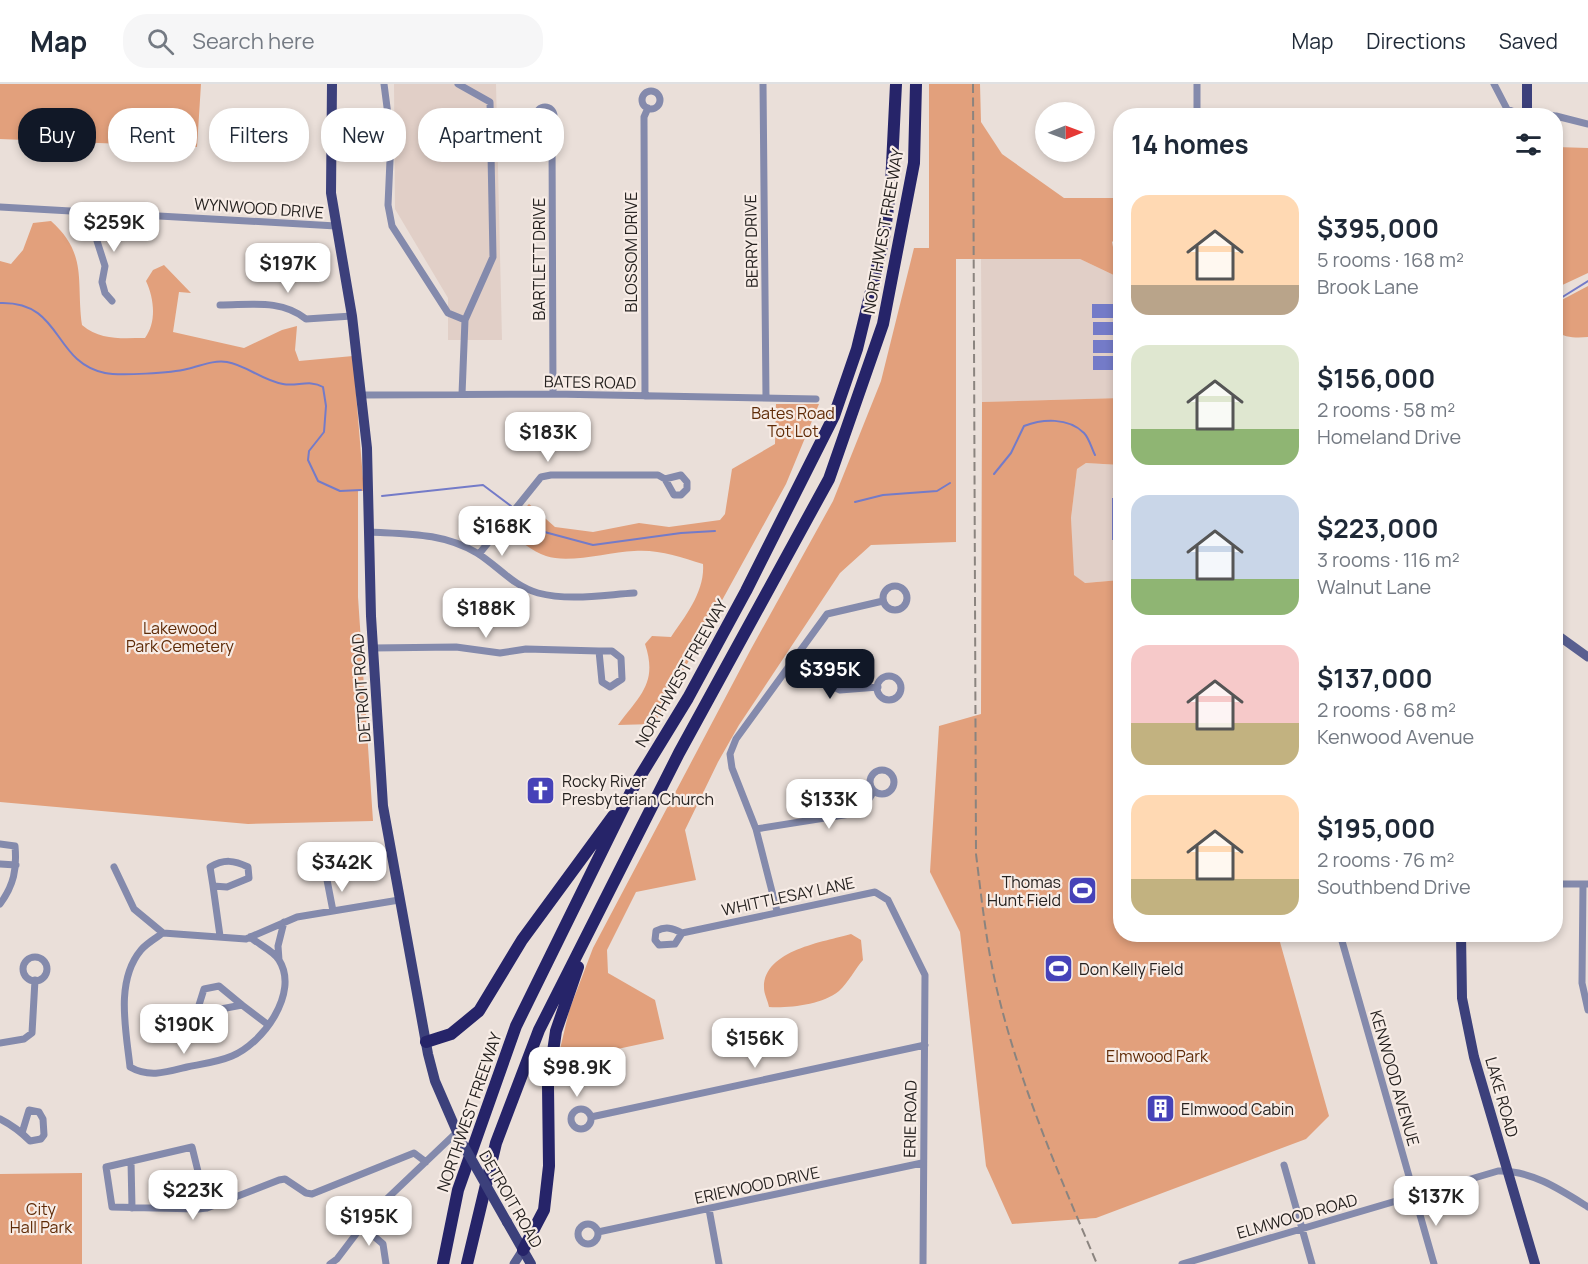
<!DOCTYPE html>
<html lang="en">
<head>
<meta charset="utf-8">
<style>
  body { margin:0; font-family:Manrope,sans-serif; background:#f6f6f7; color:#1f2937; height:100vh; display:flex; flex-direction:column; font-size:22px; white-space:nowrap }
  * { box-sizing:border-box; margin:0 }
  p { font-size:20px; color:#747a83 }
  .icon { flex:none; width:33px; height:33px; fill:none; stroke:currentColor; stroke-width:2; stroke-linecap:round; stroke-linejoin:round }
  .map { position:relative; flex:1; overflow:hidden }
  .sheet { position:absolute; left:1113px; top:24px; width:450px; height:834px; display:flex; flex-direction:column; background:#fff; border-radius:24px; box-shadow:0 3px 9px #0003 }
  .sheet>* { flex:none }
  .banner { position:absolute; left:18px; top:24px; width:570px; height:54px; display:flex; gap:12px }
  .needle { width:39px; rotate:89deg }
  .tools { position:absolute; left:1035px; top:18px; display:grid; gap:12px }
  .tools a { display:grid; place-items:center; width:60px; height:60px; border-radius:50%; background:#fff; box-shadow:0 3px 9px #0003; font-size:30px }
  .price { position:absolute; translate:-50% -51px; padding:0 14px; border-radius:12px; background:#fff; color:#222; font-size:20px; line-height:39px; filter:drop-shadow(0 2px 3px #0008) }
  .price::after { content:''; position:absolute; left:50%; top:36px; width:18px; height:14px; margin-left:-9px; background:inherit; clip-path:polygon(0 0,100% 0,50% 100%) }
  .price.active { background:#111827; color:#fff }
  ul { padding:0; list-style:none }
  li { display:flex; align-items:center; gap:18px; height:150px; padding:0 18px }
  li span { display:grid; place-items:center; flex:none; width:168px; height:120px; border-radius:18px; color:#555 }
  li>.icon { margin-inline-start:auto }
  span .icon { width:72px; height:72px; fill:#fffc; stroke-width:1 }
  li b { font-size:26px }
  h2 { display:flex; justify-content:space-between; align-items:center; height:72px; padding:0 18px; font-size:26px }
  .pill { padding:0 21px; border-radius:24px; background:#fff; box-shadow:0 3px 9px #0003; font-size:21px; line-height:54px }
  .pill.active { background:#111827; color:#fff }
  header { display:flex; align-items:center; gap:36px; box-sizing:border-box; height:84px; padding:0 30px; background:#fff; border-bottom:2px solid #e0e1e3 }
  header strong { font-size:28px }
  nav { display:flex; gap:33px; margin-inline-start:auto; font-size:21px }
  .search { width:420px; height:54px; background:#f6f6f7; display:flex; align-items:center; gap:15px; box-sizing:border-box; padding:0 21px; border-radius:24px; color:#747a83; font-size:22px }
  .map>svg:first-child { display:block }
</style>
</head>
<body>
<header>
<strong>Map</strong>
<div class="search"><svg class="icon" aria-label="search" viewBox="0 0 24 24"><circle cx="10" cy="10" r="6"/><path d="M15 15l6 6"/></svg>Search here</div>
<nav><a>Map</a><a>Directions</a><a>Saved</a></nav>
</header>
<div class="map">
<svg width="1588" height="1180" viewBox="0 0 1588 1180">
  <rect width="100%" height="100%" fill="#eadfd9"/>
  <path fill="#e1cfc7" d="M394 0H496L502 256H448V214L395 125Z
    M981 175H1080L1120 194V314L982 318Z
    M1086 379 1120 381V496L1084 499 1073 491 1071 434 1077 385Z"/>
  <path fill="#e2a07c" d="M0 0H201L197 63 0 55Z
    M929 0H980L981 38 1002 70 1064 114H1120V151L1112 158 1114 168 1120 173V194L1080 175H956V458L871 461 840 489 739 641 718 678 685 746 696 796 636 808 607 866 608 889 655 916 664 955 557 978 569 927 593 864 751 565 833 417 881 297 914 164H929Z
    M1556 63 1588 64V189L1556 204Z
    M51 137C88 170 76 197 82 241 101 257 122 254 145 254 157 238 154 214 146 197L153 186 164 181 191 209 179 208 173 248 244 264 282 246 297 242 295 266 299 277 353 272 364 407H358V513L373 737 248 740 0 718V177L11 180 23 166 33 139Z
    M1588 202V253C1577 254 1564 254 1556 247V219Z
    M1120 314V381L1086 379 1077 385 1071 434 1074 491 1085 499 1120 496V850L1278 851 1329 1032 1306 1055 1096 1134 1012 1140 986 1082 960 848 930 788 939 642 981 630 982 318Z
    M776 320H819L786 400 654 640 618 641C640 611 658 599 645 560L652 552 671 553C686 531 705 507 703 480 680 473 658 465 634 467 609 468 569 480 546 472 532 468 518 455 507 446V442L529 420 555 443 593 448 639 439 669 443 720 436 725 430 732 385 775 360Z
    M851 850 861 856 863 876C855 885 848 899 839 907 822 921 790 924 769 923 768 917 764 910 764 904 763 866 824 858 851 850Z
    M82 1089V1180H0V1090Z"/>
  <path fill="#747bc8" d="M1092 220H1120V234H1092Z
    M1093 238H1120V251H1093Z
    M1093 256H1120V269H1093Z
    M1093 272H1120V286H1093Z
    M1112 414H1120V456H1112Z"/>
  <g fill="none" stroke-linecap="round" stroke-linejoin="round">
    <path stroke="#747bc8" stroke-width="2" d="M1556 217 1588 197
      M0 219C63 217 52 278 105 289 119 292 172 289 187 285 201 282 212 276 227 278 246 281 263 297 283 300 296 303 310 295 323 303L326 322 324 348 309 367 308 376 318 397 340 407 361 406
      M994 390 1011 369 1024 342C1042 335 1068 333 1084 349 1089 354 1092 365 1095 371
      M382 412 483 401 511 422
      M855 418 883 411 937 407 950 399
      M519 430 537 446 593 461 681 449 715 447"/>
    <path stroke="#848aac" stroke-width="7" d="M384 0 391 54 388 121 392 142 448 229 465 236
      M458 0 490 18 493 173 465 236 462 310
      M763 0 766 313
      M1197 0V32
      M1494 0 1507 25 1524 32
      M642 16a9 9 0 1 1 18 0a9 9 0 1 1-18 0Z
      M536 32a9 9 0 1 1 18 0a9 9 0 1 1-18 0Z
      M1527 27 1555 32
      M1556 32 1588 40
      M549 41 552 51 553 310
      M0 123 336 142
      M99 127 97 157 105 182 102 198 105 209 112 217
      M220 221C251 221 281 215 306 235L352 232
      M363 311 553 310 816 315
      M645 312 644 33 648 24
      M371 448C408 450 444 449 477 469 498 482 513 502 538 509 569 517 603 511 634 509
      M479 470 541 393 551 391H658L665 395 674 411H681L687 405V398L681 391 665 395
      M883 514a12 12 0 1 1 24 0a12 12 0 1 1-24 0Z
      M373 564 456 563 500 569 526 565 599 567 602 598 610 603 622 595 621 574 612 567H599
      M790 584 840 606 878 603
      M877 604a12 12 0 1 1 24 0a12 12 0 1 1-24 0Z
      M870 698a12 12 0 1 1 24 0a12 12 0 1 1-24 0Z
      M756 745 850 730 863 725 874 707
      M0 760 15 762C17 785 14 801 0 820
      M0 780 16 781
      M114 783 134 825 163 849 246 855 297 833 399 816
      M327 796 333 827
      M1556 800H1588
      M1583 800 1582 899 1588 926
      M213 802 210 783C224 775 234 776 248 783L249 794 227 803 213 802 220 852
      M777 827 756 745 732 684 730 670 736 655 827 530 883 517
      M163 849C156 854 147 859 141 866 115 897 126 946 130 983 149 994 167 988 187 983 202 980 218 978 232 972 262 960 300 909 279 876 274 867 258 860 250 853
      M682 849 675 860 659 861 655 856 656 847C666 842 672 844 682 849L875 808 888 816 925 891 923 1180
      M1340 850 1434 1180
      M23 885a12 12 0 1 1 24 0a12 12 0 1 1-24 0Z
      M279 876 278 862 284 838
      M242 921 219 902 204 905 199 921 205 928 242 921 267 940
      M0 959 24 955 32 949 35 896
      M571 1035a10 10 0 1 1 20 0a10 10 0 1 1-20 0Z
      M591 1033 925 961
      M0 1035C12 1041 21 1048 30 1057L41 1055 44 1051 43 1035 39 1028 29 1026 22 1049
      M131 1077 132 1124
      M1284 1081 1312 1180
      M207 1124 192 1063 106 1083 112 1123 198 1125 207 1124 279 1096 285 1095 306 1109 312 1110 414 1069 426 1078
      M709 1125 719 1180
      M578 1150a10 10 0 1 1 20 0a10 10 0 1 1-20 0Z
      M362 1142 383 1160 386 1180
      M598 1148 922 1079
      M330 1180 337 1175 372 1129 456 1049
      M1182 1180 1498 1087C1531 1086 1561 1106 1588 1123"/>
    <path stroke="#595f90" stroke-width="9" d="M1556 550 1588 573
      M514 1180 523 1166"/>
    <path stroke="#3c407b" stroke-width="10" d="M332 0 331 109 352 232 367 364 371 532 383 722 428 970 435 997 461 1057
      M1527 32V0
      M1461 850 1462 914 1474 973 1535 1180
      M507 1138 531 1180"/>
    <path stroke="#262469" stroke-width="12" d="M426 958 451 950 479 927 522 856 613 732
      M523 1166 544 1126 549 1082 548 1002 556 947 578 883
      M443 1180 458 1106 516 942 633 704 688 614 746 507 834 332 857 265 884 154 891 101 896 0
      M467 1180 496 1059 539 946 679 669 829 395 883 240 914 79 916 0"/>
    <path stroke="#8b847f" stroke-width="2" stroke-dasharray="9 4.5" stroke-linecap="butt" d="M973 0 976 770C982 818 987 867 999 914 1022 1006 1060 1093 1097 1180"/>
    <path stroke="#3c407b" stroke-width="10" d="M461 1057 507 1138"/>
  </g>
  <defs>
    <symbol id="church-square" viewBox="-11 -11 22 22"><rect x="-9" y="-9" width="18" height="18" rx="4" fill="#4642b8" stroke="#f7ece6"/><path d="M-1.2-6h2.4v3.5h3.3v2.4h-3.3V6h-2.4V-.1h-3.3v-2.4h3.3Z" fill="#fff"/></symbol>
    <symbol id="stadium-square" viewBox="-11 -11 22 22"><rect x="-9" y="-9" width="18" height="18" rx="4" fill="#4642b8" stroke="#f7ece6"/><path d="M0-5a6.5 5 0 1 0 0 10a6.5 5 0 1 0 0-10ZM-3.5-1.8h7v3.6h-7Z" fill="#fff"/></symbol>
    <symbol id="building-square" viewBox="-11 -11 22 22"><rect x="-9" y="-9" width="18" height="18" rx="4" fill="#4642b8" stroke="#f7ece6"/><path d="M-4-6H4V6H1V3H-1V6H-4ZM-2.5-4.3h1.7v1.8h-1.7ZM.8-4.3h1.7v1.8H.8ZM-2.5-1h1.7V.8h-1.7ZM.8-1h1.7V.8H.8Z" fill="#fff"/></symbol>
  </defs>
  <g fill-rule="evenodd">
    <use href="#church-square" x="524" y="690" width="33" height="33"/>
    <use href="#stadium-square" x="1066" y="790" width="33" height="33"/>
    <use href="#stadium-square" x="1042" y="868" width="33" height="33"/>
    <use href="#building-square" x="1144" y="1008" width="33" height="33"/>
  </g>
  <g text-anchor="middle" stroke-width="4.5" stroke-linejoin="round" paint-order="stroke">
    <g font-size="16" fill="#262220" stroke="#f7ece6">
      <text transform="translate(259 124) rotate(4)" y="6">WYNWOOD DRIVE</text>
      <text transform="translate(883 147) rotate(-80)" y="6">NORTHWEST FREEWAY</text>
      <text transform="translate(751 157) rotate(-91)" y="6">BERRY DRIVE</text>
      <text transform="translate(631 168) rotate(-90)" y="6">BLOSSOM DRIVE</text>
      <text transform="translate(539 175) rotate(-90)" y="6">BARTLETT DRIVE</text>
      <text transform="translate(590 298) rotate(1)" y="6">BATES ROAD</text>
      <text transform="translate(681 589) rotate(-60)" y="6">NORTHWEST FREEWAY</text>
      <text transform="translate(361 604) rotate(-94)" y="6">DETROIT ROAD</text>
      <text transform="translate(788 812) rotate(-12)" y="6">WHITTLESAY LANE</text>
      <text transform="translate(1395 994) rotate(74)" y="6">KENWOOD AVENUE</text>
      <text transform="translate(1502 1013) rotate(74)" y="6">LAKE ROAD</text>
      <text transform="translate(469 1028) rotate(-71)" y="6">NORTHWEST FREEWAY</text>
      <text transform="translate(910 1035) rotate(-89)" y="6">ERIE ROAD</text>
      <text transform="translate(757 1101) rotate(-12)" y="6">ERIEWOOD DRIVE</text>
      <text transform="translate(511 1115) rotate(60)" y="6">DETROIT ROAD</text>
      <text transform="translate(1297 1132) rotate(-16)" y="6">ELMWOOD ROAD</text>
    </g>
    <g font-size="16" fill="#5f2b07" stroke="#f7ece6">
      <text x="793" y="335">Bates Road<tspan x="793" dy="18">Tot Lot</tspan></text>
      <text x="180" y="550">Lakewood<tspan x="180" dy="18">Park Cemetery</tspan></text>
      <text x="1157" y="978">Elmwood Park</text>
      <text x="41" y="1131">City<tspan x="41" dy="18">Hall Park</tspan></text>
    </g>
    <g font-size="16" fill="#262220" stroke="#f7ece6" text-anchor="start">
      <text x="562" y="703">Rocky River<tspan x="562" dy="18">Presbyterian Church</tspan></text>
      <text x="1061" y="804" text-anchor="end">Thomas<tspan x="1061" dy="18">Hunt Field</tspan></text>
      <text x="1079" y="891">Don Kelly Field</text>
      <text x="1181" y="1031">Elmwood Cabin</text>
    </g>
  </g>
</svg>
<div class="tools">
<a><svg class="needle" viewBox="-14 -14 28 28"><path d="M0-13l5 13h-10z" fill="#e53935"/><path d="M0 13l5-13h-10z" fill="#747a83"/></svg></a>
</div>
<b class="price" style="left:114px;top:169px">$259K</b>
<b class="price" style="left:288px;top:210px">$197K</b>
<b class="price" style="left:548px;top:379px">$183K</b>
<b class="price" style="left:502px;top:473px">$168K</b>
<b class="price" style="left:486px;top:555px">$188K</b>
<b class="price active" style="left:830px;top:616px">$395K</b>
<b class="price" style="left:829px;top:746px">$133K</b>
<b class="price" style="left:342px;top:809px">$342K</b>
<b class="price" style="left:184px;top:971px">$190K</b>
<b class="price" style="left:755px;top:985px">$156K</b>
<b class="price" style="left:577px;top:1014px">$98.9K</b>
<b class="price" style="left:193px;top:1137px">$223K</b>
<b class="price" style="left:1436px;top:1143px">$137K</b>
<b class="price" style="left:369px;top:1163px">$195K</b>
<div class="banner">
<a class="pill active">Buy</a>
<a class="pill">Rent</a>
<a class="pill">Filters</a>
<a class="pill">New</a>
<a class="pill">Apartment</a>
</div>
<section class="sheet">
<h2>14 homes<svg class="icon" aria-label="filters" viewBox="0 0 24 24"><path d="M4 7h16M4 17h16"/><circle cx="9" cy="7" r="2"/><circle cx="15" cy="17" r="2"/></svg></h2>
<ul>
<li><span style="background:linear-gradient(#ffd9b3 75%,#b9a48a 0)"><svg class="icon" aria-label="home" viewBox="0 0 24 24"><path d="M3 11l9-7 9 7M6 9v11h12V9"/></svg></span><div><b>$395,000</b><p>5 rooms · 168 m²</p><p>Brook Lane</p></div></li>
<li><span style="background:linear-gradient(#dfe7d0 70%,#8fb573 0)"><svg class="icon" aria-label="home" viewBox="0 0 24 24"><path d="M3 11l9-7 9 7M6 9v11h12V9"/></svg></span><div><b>$156,000</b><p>2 rooms · 58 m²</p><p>Homeland Drive</p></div></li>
<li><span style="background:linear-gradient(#c9d6e8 70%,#8fb573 0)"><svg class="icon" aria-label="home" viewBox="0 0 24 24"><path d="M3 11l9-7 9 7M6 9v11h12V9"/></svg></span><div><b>$223,000</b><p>3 rooms · 116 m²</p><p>Walnut Lane</p></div></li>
<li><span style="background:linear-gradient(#f6c9c9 65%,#c2b280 0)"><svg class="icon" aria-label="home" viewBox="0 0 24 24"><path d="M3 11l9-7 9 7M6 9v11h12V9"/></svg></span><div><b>$137,000</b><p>2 rooms · 68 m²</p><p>Kenwood Avenue</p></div></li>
<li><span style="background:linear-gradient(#ffd9b3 70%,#c2b280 0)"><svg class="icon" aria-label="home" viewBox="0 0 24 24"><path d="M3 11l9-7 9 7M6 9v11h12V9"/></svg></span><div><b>$195,000</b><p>2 rooms · 76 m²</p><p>Southbend Drive</p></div></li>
</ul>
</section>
</div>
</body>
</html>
